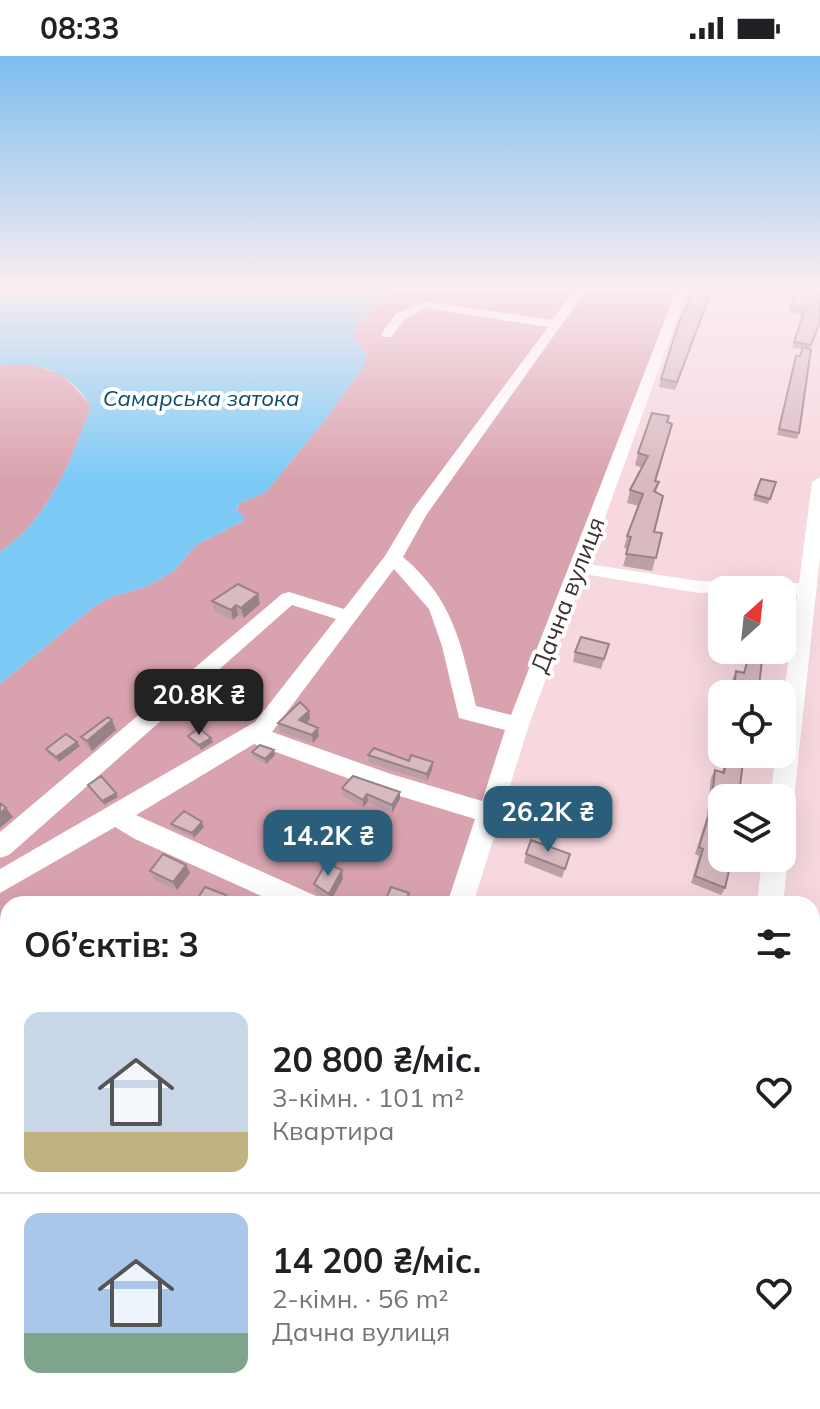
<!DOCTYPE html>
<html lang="uk">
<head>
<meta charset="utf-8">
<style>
  body { margin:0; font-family:Mulish,sans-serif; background:#f6f6f6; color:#202124; height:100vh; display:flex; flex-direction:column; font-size:30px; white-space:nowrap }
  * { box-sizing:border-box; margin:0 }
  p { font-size:26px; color:#757577 }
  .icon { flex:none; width:44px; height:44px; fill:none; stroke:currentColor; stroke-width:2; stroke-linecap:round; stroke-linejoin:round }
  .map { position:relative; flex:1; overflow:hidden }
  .sheet { position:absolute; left:0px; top:840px; width:820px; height:514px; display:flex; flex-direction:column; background:#fff; border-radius:24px 24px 0 0; box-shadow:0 8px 32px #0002 }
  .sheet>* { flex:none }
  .needle { width:52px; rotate:27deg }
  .fabs { position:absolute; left:708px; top:520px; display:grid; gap:16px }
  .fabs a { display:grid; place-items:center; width:88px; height:88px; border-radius:16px; background:#fff; box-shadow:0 8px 32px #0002; font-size:40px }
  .price { position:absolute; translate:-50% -68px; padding:0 18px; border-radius:16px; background:#2a5e7a; color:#fff; font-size:26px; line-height:52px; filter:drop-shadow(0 2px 4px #0008) }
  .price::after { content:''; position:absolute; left:50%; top:48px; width:24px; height:18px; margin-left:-12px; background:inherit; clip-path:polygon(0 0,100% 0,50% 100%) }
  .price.on { background:#222; color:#fff }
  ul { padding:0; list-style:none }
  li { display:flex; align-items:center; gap:24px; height:200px; padding:0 24px }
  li+li { border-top:2px solid #e0e0e0 }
  li span { display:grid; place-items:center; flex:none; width:224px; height:160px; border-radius:16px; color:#555 }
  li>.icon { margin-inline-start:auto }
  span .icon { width:96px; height:96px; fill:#fffc; stroke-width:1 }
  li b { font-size:34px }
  h2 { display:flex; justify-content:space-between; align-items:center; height:96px; padding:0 24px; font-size:34px }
  .status { display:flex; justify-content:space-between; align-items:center; height:56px; padding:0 40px; background:#fff; direction:ltr }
  .status svg { height:22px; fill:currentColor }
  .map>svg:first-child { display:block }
</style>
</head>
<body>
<div class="status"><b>08:33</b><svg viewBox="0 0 49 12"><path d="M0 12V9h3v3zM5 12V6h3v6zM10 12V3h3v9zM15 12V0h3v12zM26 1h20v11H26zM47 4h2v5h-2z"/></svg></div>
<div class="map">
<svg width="820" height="1353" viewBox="0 0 820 1353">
  <rect width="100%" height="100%" fill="#f7d8df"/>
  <path fill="#d9a2af" d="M394 233H679L458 848H8V1021L0 1018V628L95 550 111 541 148 530 174 515 196 489 243 465 236 455 240 447 265 437 324 365 364 310 365 297 354 283 356 271 363 262Z
    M25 306 62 319 91 349C72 404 50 461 0 496V310Z"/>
  <path fill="#7dcaf6" d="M0 233H394L362 262 356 271 354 283 366 297 364 310 324 365 265 437 240 447 236 454 245 461 243 465 196 489 174 515 148 530 111 541 95 550 0 628V496C50 461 72 404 91 349 68 316 40 304 0 310Z"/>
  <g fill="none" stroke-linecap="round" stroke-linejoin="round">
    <path fill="#fff" fill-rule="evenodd" d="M575 233H587L427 458 403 501C454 544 461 588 476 650L511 659 677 233H688L588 508 699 525 799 527 812 426 820 421V500L794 742 790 749 782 752V742H770L776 698H782V653L797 539H782V534L699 537 584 518 529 669 473 848H447L475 763 380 734 254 688 136 759 316 840 320 848H279L135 783 115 771 0 837V813L255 666 336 563 292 549 9 799 0 802V776L282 538 289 536 344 553 385 500 413 453 548 271 425 252 404 264 391 281H383L381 278 396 258 423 245 552 264ZM394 513 429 553 442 590 459 662 505 674 482 745 391 718 272 676Z
      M782 794 788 802 783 848H757L762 802H782Z
      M721 1346H759L762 1353H724Z"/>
  </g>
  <path fill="#bba0a6" d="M713 233 675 334 659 331 661 323 697 236Z
    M794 233H818L820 266 809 293 799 377 797 383 777 379 794 306 796 300H800L802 293 792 292 803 259 789 257Z
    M667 366 656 425 659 426 656 436 654 476 662 477 652 515 623 510 628 493 624 492 627 480 639 450 627 447 630 434 642 412 635 409 638 397Z
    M761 423 776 426 768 448 753 444Z
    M258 538 260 548 244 562 238 559 233 564 214 555 212 545Z
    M722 561V582L715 580Z
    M575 596 606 598 601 613 573 606Z
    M749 600 758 638H730L732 624 736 615 743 617Z
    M309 655 310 663 306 667 319 680 313 687 280 676 278 667Z
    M116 674 92 695 86 690 81 681Z
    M188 680 213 686 201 694 190 684Z
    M80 690 59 706 48 698 46 693Z
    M252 696 275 699 266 708 253 701Z
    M726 698H750L746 708 743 707 739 738 737 742H722L725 832 721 839 691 827 699 800 695 798 707 760 711 722 715 714 722 716Z
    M368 699 409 705 432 714 427 725 369 707Z
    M342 732 400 736V743L392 757 368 746 363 751 343 740Z
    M171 768 204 771 194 782 173 772Z
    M526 798H570L562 822 524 807Z
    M186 809 190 817 177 834 154 824 150 815Z
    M343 823 330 846 315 836 314 828Z
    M815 975 820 977V1012L812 1008V977Z
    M812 1075 820 1078V1112L812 1108Z
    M812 1155 820 1159V1186L817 1187 812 1184Z
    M812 1221 820 1225V1268L812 1264Z"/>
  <path fill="#988287" d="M712 233H713L675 334 677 326Z
    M258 538 260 548 244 562 241 552Z
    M236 549 238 559 233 564 231 554Z
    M309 655 310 663 301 673 299 664Z
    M112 664 116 674 92 695 87 685Z
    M318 672 319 680 313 687 312 679Z
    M211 682 213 686 201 694 199 689Z
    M77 686 80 690 59 706 56 701Z
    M274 694 275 699 266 708 265 703Z
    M433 706 432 714 427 725V718Z
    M400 736V743L392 757V749Z
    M116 737 118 741 104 749 102 745Z
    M367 738 368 746 363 751V744Z
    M6 752 13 761 0 772V757Z
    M202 766 204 771 194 782 192 777Z
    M186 809 190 817 177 834 173 826Z
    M342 814 343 823 330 846 329 838Z
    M226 839 229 848H220Z
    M25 1346H35L34 1353H24Z
    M116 1346H123L122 1353H114Z"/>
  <path fill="#d9bac1" stroke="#988287" stroke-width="2" d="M698 233H712L677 326 661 323 678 269 693 236H697Z
    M795 233H818L817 235H820V266L811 289 794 286 805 254 791 252Z
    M803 291 811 293 799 377 779 373 796 300H800Z
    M652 357 669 360 667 366 672 368 655 425 659 426 654 435 663 440 654 476 662 477 656 502 626 498 631 481 627 480 643 438 630 434 648 400 638 397Z
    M761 423 776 426 770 443 755 439Z
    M238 528 258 538 241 552 236 549 231 554 212 545Z
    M581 581 609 588 604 603 575 596Z
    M749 600 762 604 758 638H750L734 634 736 615 744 617Z
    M300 646 309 655 299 664 318 672 312 679 278 667Z
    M108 661 112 664 87 685 81 681Z
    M199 672 211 682 199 689 188 680Z
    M66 678 77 686 56 701 46 693Z
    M260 689 274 694 265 703 252 696Z
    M374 692 409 705 411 699 433 706 427 718 368 699Z
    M728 698H750V700L744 698 739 738 732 736 731 742H722V802H732L725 832 695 820 703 793 699 791 711 752 715 714 724 717Z
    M101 720 116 737 102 745 88 729Z
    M353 720 400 736 392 749 367 738 363 744 342 732Z
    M0 747 6 752 0 757Z
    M184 755 202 766 192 777 171 768Z
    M531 784 570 798 565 813 526 798Z
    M163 798 186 809 173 826 150 815Z
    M326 807 342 814 329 838 314 828Z
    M205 831 226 839 220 848H194Z
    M391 831 409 837 404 848H384Z
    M815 975 820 977V1007L812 1003Z
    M812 1075 820 1078V1107L812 1104Z
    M812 1155 820 1159V1184L812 1180Z
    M812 1221 820 1225V1265L812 1261Z
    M0 1337H8V1346H25L24 1353H0Z
    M83 1346H116L114 1353H81Z
    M385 1346H406V1353H384Z"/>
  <linearGradient id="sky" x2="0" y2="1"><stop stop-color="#7dbdee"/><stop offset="0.55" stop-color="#fbedf1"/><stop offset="1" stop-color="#fbedf1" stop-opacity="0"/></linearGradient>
  <rect width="820" height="422" fill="url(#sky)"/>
  <g text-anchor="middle" stroke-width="8" stroke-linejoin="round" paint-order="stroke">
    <g font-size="22" font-style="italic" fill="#0e4c6a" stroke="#fff">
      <text x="201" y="350">Самарська затока</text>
    </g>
    <g font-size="24" fill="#3c3032" stroke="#fff">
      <text transform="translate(568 539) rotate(-69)" y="8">Дачна вулиця</text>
    </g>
  </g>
</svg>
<div class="fabs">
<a><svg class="needle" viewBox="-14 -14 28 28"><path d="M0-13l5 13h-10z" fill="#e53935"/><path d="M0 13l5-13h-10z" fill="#757577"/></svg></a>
<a><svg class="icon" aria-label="locate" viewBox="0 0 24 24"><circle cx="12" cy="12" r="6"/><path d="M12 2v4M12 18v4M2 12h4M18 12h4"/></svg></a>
<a><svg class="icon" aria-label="layers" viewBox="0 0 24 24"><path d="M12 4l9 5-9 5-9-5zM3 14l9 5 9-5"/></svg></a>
</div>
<b class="price on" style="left:199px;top:681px">20.8K ₴</b>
<b class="price" style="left:548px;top:798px">26.2K ₴</b>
<b class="price" style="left:328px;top:822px">14.2K ₴</b>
<section class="sheet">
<h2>Об’єктів: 3<svg class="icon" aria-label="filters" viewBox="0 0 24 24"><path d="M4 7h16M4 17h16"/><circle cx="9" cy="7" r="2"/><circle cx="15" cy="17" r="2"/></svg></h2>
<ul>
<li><span style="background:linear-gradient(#c9d6e8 75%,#c2b280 0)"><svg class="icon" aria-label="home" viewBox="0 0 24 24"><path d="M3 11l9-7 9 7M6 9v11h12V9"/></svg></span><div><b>20 800 ₴/міс.</b><p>3-кімн. · 101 m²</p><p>Квартира</p></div><svg class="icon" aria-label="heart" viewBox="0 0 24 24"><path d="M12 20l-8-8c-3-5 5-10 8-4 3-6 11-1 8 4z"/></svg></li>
<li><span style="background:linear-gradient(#a9c7e8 75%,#7fa58c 0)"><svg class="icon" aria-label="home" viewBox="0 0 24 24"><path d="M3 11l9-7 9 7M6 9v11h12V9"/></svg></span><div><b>14 200 ₴/міс.</b><p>2-кімн. · 56 m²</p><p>Дачна вулиця</p></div><svg class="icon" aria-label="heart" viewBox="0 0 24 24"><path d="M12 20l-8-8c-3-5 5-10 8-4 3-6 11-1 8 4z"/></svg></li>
</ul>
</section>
</div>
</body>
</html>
